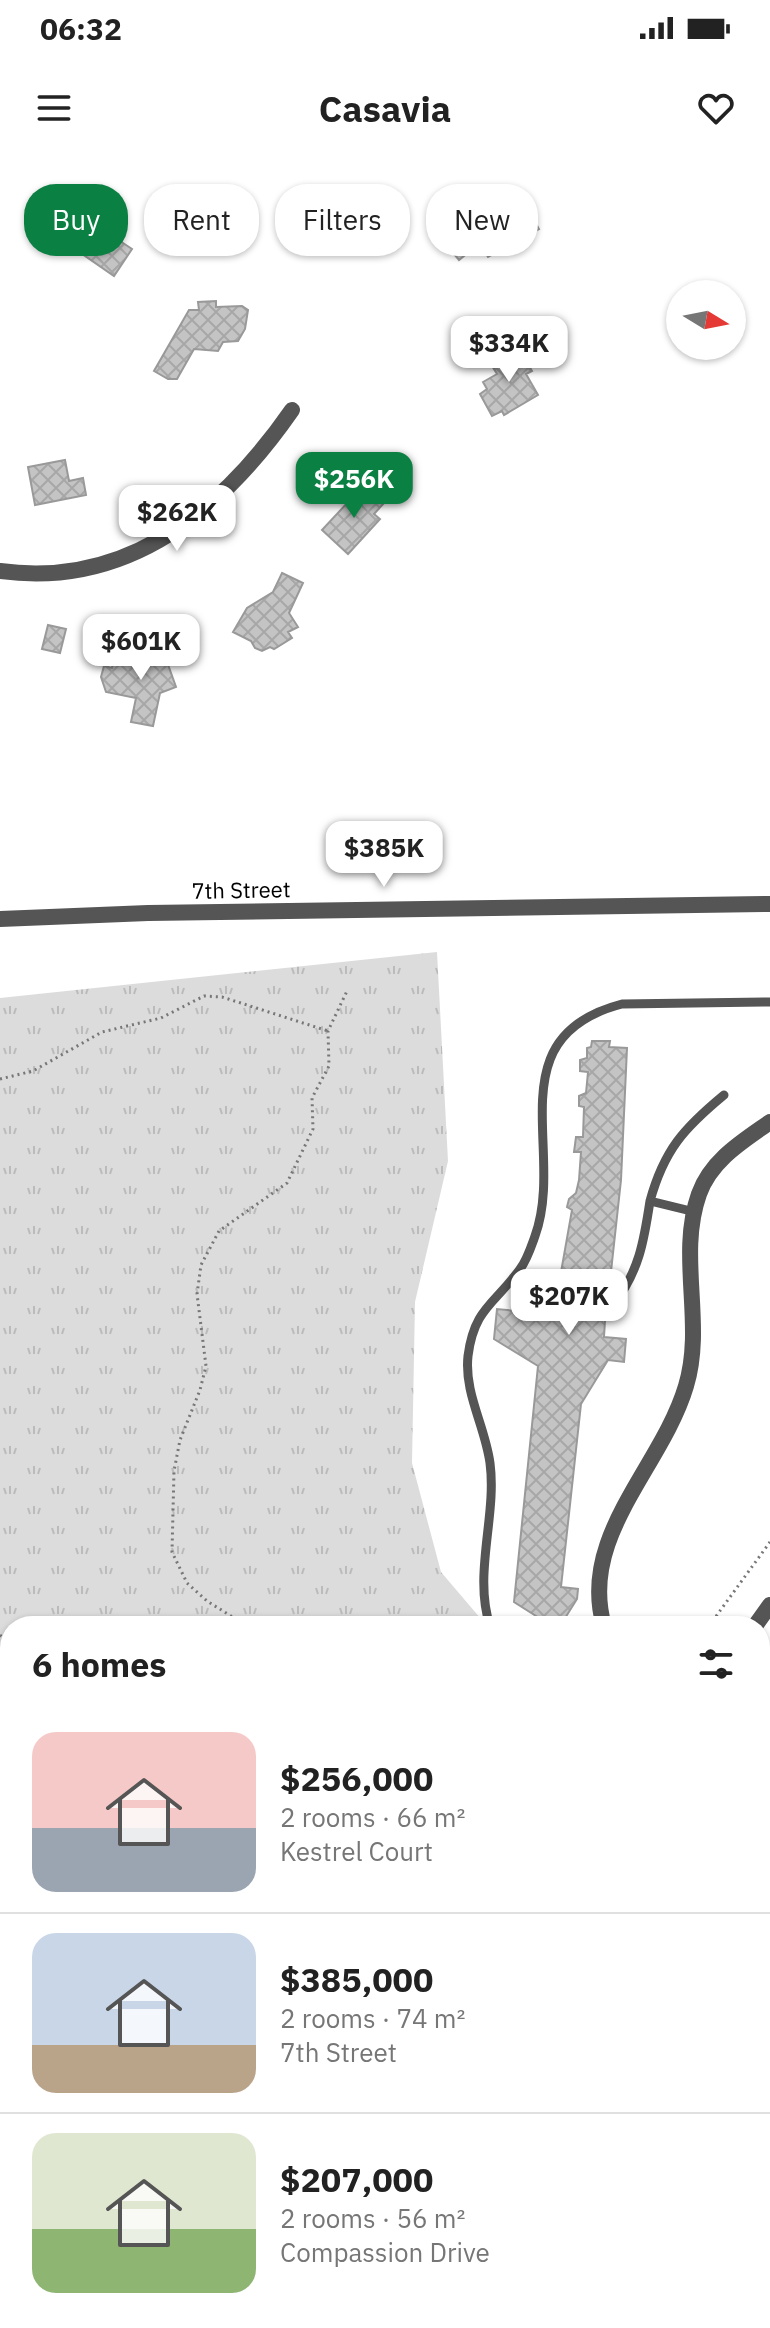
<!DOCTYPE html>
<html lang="en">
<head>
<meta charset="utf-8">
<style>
  body { margin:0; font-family:"IBM Plex Sans",sans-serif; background:#f2f2f2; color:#222; height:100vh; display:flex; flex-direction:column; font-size:30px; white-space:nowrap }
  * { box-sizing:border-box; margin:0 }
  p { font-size:26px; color:#767676 }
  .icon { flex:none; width:44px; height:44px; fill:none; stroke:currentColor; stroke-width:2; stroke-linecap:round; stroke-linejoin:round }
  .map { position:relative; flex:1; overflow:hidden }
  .panel { position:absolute; left:0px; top:1456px; width:770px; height:712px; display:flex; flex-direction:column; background:#fff; border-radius:32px 32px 0 0; box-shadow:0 2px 6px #0004 }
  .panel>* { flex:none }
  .top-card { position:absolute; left:24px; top:24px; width:722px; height:72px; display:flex; gap:16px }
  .needle { width:52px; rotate:100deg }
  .fabs { position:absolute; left:666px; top:120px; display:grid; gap:16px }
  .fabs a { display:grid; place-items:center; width:80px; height:80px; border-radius:50%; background:#fff; box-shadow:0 2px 6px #0004; font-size:40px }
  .price { position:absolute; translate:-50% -68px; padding:0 18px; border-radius:16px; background:#fff; color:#222; font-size:26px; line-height:52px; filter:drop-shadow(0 2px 4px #0008) }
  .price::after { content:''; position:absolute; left:50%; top:48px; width:24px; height:18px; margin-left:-12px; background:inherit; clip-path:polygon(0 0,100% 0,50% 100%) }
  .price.active { background:#0b8043; color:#fff }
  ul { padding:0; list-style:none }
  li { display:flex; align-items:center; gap:24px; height:200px; padding:0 32px }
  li+li { border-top:2px solid #e0e0e0 }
  li span { display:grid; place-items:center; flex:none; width:224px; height:160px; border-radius:24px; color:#555 }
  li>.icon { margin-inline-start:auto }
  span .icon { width:96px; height:96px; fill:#fffc; stroke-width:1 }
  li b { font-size:34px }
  h2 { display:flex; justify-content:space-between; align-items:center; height:96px; padding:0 32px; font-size:34px }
  .chip { padding:0 28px; border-radius:32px; background:#fff; box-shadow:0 2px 6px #0004; font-size:28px; line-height:72px }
  .chip.active { background:#0b8043; color:#fff }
  .status { display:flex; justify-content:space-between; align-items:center; height:56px; padding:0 40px; background:#fff; direction:ltr }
  .status svg { height:22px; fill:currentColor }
  header { display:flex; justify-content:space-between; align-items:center; height:104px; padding:0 32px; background:#fff; font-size:36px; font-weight:700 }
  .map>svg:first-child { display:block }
</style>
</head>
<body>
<div class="status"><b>06:32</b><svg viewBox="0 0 49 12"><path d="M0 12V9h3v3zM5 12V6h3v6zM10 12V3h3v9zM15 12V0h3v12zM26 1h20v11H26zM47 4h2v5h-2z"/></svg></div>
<header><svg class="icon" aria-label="menu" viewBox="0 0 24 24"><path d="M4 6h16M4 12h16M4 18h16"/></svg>Casavia<svg class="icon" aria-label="heart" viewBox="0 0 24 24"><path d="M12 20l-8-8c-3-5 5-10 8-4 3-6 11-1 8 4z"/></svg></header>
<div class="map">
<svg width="770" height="2168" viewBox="0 0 770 2168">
  <defs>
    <pattern id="grass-tufts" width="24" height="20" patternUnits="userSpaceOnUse" patternTransform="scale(2)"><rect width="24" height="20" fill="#dcdcdc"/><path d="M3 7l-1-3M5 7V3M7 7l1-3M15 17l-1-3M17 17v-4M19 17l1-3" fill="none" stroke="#bbb"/></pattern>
    <pattern id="building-cross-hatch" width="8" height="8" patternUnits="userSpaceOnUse" patternTransform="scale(2)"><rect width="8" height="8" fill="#c4c4c4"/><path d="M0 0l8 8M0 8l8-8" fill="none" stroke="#a7a7a7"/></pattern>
  </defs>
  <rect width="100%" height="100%" fill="#fff"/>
  <path fill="url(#grass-tufts)" d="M437 792 448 1001 415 1142 412 1303 441 1412 487 1466H10V1767L0 1765V838Z
    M301 2158H758L765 2168H294Z"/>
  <path fill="#a3a3a3" d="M770 1995V2168H487L496 2158H760V1996Z"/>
  <path fill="url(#building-cross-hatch)" stroke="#999" stroke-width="2" d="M312 30 351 35 350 46 362 47 360 58 365 59 362 81 329 76 328 86 304 83Z
    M520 35 539 69 488 97 480 83 459 100 435 71 454 55 463 66Z
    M90 61 132 89 114 116 72 87Z
    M216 141V147L242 146 248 150 245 169 238 181 223 182 218 191 194 189 177 219H168L154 211 189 150H199L198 142Z
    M519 188 532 211 526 214 538 235 504 255 502 251 492 256 480 234 487 229 483 222 497 214 491 204Z
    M65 300 69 321 83 318 86 335 35 345 28 307Z
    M364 325 384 343 374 354 380 359 348 394 322 370Z
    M282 413 303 423 289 453 298 467 288 472 292 478 274 489 270 487 262 491 255 488 251 481 233 472 247 448 273 432Z
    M48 465 66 469 60 493 42 489Z
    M161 485 176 527 160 533 153 566 131 562 136 538 106 532 101 517 104 506 112 508 114 499 140 504 137 494Z
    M592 881H610L609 887 627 888 621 1020 608 1139 606 1144 604 1177 626 1179 624 1202 608 1200 581 1244 561 1427 578 1429 577 1439 562 1463 544 1461 514 1442 538 1206 494 1179 497 1149 526 1152 530 1112 558 1129 572 1050 567 1047 569 1039 576 1033 579 1020 581 992H574L576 977H583L584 947 579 946V936L586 933 588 912 580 911V900L587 898V888L591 887Z"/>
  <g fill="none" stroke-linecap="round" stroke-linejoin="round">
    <path stroke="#777" stroke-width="3" stroke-dasharray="2 4" stroke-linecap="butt" d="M0 919 33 911 102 872 161 858 204 836 222 837 328 871
      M247 1466 207 1441 187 1423 172 1392 174 1311 180 1280 200 1230 206 1206 197 1134 201 1105 219 1071 287 1023 313 969 312 938 329 906 328 871 347 831
      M709 1466 770 1382
      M0 1475 10 1485
      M0 1740 10 1743
      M200 2168 207 2158
      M429 2168 435 2158"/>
    <path stroke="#555" stroke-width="9" d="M695 1052 650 1041C664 990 684 968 724 935
      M613 1145C639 1112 644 1081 650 1041
      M490 1466C473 1414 497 1356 490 1303 485 1266 464 1233 468 1196 474 1148 495 1144 520 1109 527 1100 531 1087 535 1076 566 991 495 877 622 844L770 842"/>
    <path stroke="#555" stroke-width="16" d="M0 411C129 429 224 348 292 250
      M604 1466C578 1376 662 1307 686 1226 705 1164 677 1096 699 1034 711 1000 743 981 770 962
      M755 1466 770 1445
      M760 1609 770 1616
      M760 1652 770 1638
      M0 1870 10 1871
      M47 2168 55 2158
      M247 2168 255 2158"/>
    <path stroke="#555" stroke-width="16" d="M0 759 148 753 770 744"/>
  </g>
  <g text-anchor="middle" stroke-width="6" stroke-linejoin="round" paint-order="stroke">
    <g font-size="22" fill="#000" stroke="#fff">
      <text transform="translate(241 730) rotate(-1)" y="8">7th Street</text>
    </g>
  </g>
</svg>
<div class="fabs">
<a><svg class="needle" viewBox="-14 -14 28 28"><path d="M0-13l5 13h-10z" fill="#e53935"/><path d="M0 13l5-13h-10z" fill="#767676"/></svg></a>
</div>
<b class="price" style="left:509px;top:224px">$334K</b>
<b class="price active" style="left:354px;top:360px">$256K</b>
<b class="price" style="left:177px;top:393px">$262K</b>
<b class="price" style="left:141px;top:522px">$601K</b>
<b class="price" style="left:384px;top:729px">$385K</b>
<b class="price" style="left:569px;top:1177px">$207K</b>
<div class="top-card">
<a class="chip active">Buy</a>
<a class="chip">Rent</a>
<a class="chip">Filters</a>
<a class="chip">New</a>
</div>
<section class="panel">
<h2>6 homes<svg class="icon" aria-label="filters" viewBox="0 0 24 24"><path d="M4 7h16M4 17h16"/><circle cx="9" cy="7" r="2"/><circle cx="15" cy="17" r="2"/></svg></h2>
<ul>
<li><span style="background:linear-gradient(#f6c9c9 60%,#9aa5b1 0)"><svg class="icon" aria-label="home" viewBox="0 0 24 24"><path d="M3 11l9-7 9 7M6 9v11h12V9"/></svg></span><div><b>$256,000</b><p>2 rooms · 66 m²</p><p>Kestrel Court</p></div></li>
<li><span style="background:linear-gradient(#c9d6e8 70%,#b9a48a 0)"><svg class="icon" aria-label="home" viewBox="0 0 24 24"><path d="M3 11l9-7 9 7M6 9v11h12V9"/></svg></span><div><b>$385,000</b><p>2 rooms · 74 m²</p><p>7th Street</p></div></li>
<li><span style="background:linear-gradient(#dfe7d0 60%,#8fb573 0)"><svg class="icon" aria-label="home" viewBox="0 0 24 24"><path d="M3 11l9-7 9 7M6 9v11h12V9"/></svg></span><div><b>$207,000</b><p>2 rooms · 56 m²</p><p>Compassion Drive</p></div></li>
</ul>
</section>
</div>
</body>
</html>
